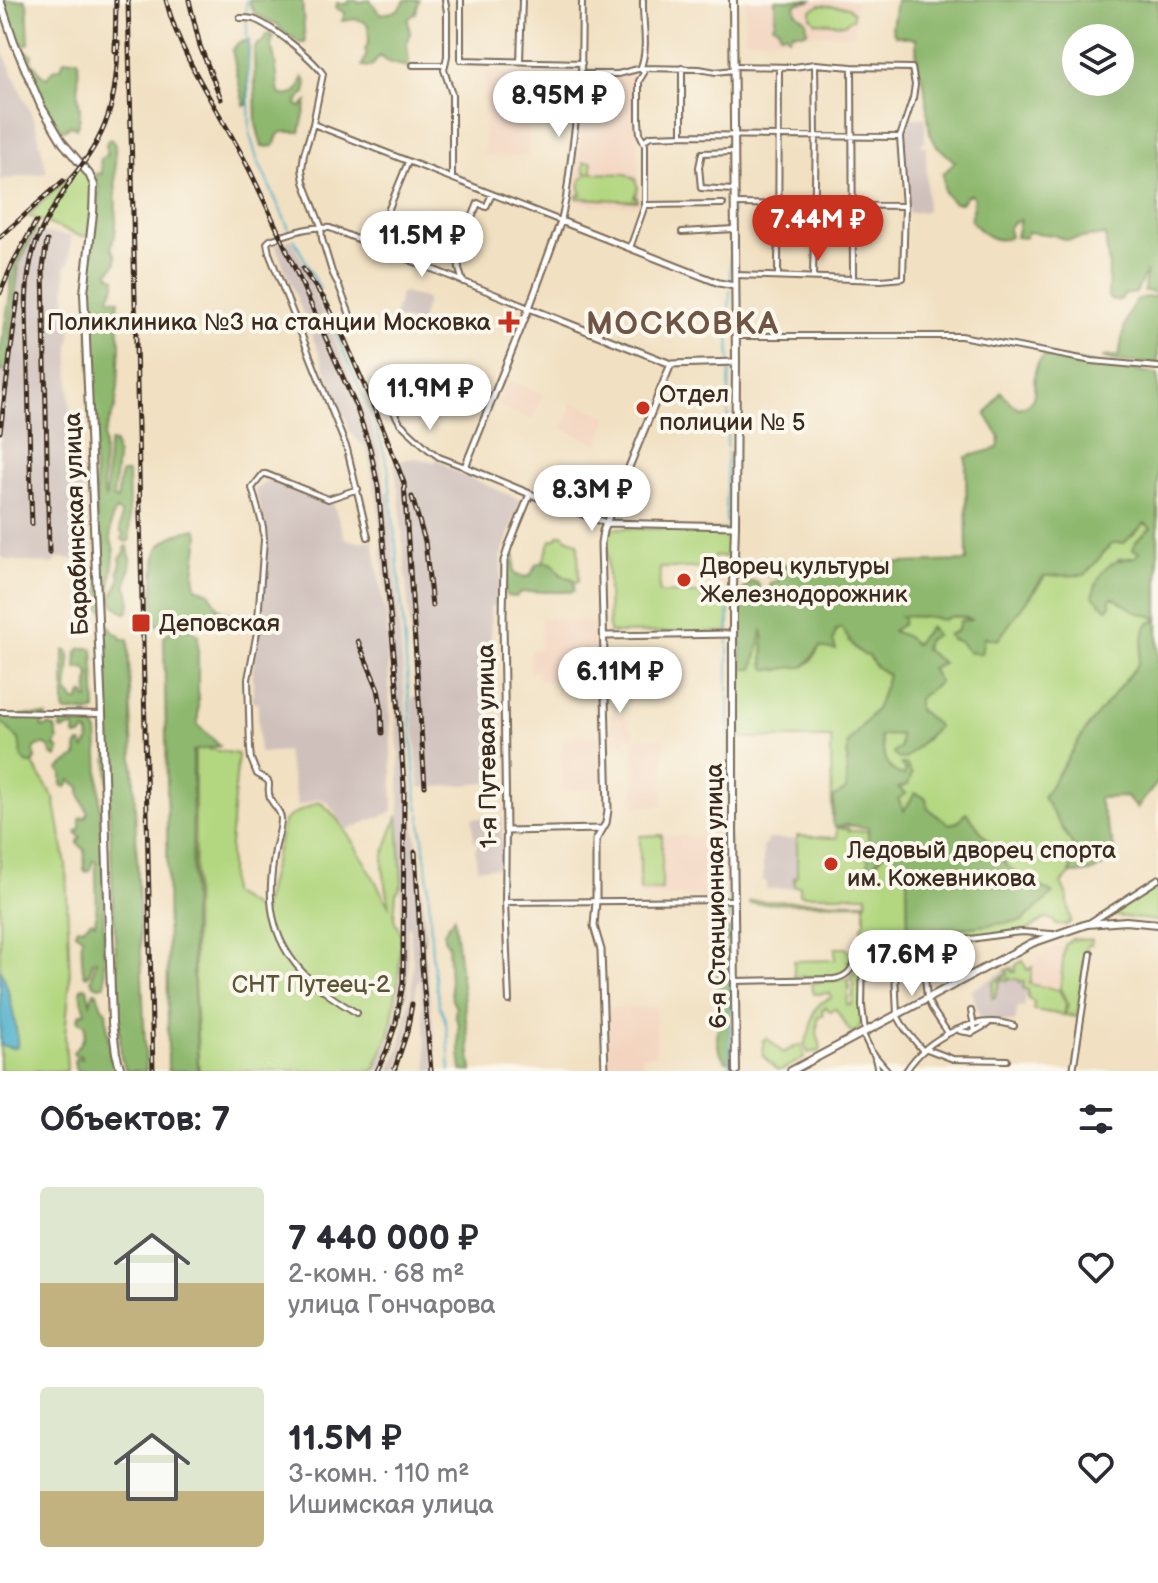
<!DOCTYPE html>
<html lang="ru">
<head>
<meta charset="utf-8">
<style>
  body { margin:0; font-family:"Balsamiq Sans",sans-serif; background:#f7f7f7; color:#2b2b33; height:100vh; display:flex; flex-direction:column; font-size:30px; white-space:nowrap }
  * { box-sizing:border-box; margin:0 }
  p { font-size:26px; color:#7c7c81 }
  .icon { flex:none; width:44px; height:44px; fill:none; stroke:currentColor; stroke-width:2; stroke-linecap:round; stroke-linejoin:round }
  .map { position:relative; height:1071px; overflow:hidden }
  .details { display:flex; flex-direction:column; background:#fff; flex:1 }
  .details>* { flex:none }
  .tools { position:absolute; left:1062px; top:24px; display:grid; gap:16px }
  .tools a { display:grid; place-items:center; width:72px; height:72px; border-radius:50%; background:#fff; box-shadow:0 8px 32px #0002; font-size:40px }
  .price { position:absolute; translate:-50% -68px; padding:0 18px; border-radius:28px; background:#fff; color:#222; font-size:26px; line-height:52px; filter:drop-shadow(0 2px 4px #0008) }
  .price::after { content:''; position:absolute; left:50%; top:48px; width:24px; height:18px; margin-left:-12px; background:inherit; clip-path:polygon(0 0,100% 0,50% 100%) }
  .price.active { background:#c8321e; color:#fff }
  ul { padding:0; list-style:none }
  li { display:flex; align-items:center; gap:24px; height:200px; padding:0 40px }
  li span { display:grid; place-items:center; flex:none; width:224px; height:160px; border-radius:8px; color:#555 }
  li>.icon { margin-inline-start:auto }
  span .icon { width:96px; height:96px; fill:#fffc; stroke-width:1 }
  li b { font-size:34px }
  h2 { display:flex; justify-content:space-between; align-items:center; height:96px; padding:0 40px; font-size:34px }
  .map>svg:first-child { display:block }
</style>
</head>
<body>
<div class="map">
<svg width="1158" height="1071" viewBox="0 0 1158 1071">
  <rect width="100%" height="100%" fill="#fbf7ec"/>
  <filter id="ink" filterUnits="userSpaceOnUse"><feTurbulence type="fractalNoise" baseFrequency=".0125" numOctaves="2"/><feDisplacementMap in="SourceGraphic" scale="16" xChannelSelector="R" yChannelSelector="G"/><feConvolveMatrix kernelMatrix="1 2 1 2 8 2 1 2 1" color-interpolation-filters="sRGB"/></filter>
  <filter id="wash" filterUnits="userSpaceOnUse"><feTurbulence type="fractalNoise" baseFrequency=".006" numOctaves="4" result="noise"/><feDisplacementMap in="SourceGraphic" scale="32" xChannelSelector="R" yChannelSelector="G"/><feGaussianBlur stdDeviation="1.8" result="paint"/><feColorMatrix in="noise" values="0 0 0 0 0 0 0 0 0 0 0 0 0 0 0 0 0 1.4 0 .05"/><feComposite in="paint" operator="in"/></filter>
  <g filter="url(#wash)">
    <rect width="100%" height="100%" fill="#f1e0c1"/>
    <path fill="#f3d4bf" d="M746 0H856L854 35 796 34 795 39H745Z
      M485 72 532 73 531 120 529 121 528 156 484 155Z
      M598 76H638L637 147 640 206 589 205 574 200 586 90Z
      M508 379 543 394 533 420 498 406Z
      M573 402 609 417 598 444 562 429Z
      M541 618 576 621 589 620V623L601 624 602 679 599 680V684L541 681 540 678H537V672H530V650L540 649Z
      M610 714H624L625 719H629V727L635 732 633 738H664L663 806H635L633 738H626V743H613V741H609L608 734 611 733Z
      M600 737 601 789 562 790 561 738Z
      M639 835 723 837V896L643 897 638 889Z
      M1054 946 1064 948 1058 988 1030 984 1032 965Z
      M606 1007H656V1055L642 1056V1070H607L606 1033 609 1027 606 1024Z"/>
    <path fill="#cfc0bb" d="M0 38 4 54 36 125 47 173 0 180Z
      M909 118H925V143H922V146L926 147 927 211 908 213 904 141Z
      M34 232 71 236 69 261 65 268 66 302 71 309V336L69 346 70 431H78V471L83 470 82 490 85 494 87 560 60 558 52 564 7 560 0 557V357L4 344 16 266Z
      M292 239 303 263 319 288 318 295 311 286 371 422 380 452 386 492H389L414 815 426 935 425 952 438 1071H428L420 980 418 981 409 1033 400 1065 397 1071H390L399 1048 411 994 413 963 410 926 407 928 409 990 390 1053 380 1071H375L390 1037 396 1015 400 981 401 937 399 757 386 597 381 550V535L377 501 367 450 351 433 275 244Z
      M401 292 427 299 420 325 394 318Z
      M415 458 435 462 438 459 451 470 521 500 501 557 500 605 490 606 492 694 488 703 489 783 420 788 411 698 416 696 399 494 394 462Z
      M269 480 325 504 332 501 345 538 358 542 373 540 387 626 393 807 392 812 346 830 328 802 319 798 298 806 286 751 259 753 258 704 253 701V668L262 621 264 564 267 563 265 524 255 490Z
      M472 818H502V868H477L475 847H477V841H474Z
      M767 839H797V877H794V885L797 888 766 889V881H763V846L766 845Z
      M1012 966 1026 977 1027 989 1024 1007H1018L1015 1022 990 1021 981 1018 977 1009 972 990Z"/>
    <path fill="#b3d780" stroke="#77804f" stroke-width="2" d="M820 5 848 7 853 12V18L844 24 816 22 811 17V10Z
      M584 162H592V173L626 174 635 179 638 188 634 197H637V201L577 198V195L582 194C577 185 580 178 589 173L584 172Z
      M79 166C99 188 92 205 89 233L85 236H80L28 216Z
      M1145 523 1151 528 1136 557 1118 559 1110 599 1113 597 1137 612 1156 617V621L1145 629 1138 664 1087 728 1043 797 1079 855 1073 860 1070 874 1061 884 1067 895 1071 921 1066 925H1056L1053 920C1042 916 1037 926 1028 930L885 951 858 958 857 954 863 952 862 926 865 922V903L749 904V902L752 901 866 902 867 895H806L800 894V886H794V877L797 876V836L837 838V828H848L849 831H868V874L887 850 907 880 908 934 1022 921 1053 894 1008 867 967 813 958 822 949 824 928 809 904 812 898 799 906 793 897 787 908 785 906 771 904 776C884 772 884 753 880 736L900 734V749L893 753 937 726 918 709V699L939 682C931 669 922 655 927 640L915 644 891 630 900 616 931 617 943 620 950 616 966 617 975 621 948 635 951 639 960 642 969 652 984 636 1030 598 1045 576 1085 574 1112 543H1124Z
      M607 528 730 530 729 556 714 557 704 568H660L659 593 701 594 705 603 709 605 714 602H729V632L609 633Z
      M563 534 567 538 578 543 579 581 575 582 572 578 564 577 551 563 543 562 551 540 556 539 559 535Z
      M841 627C849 638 855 654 869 656L875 666 888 675 877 708 848 743 846 791 834 797 832 822 831 738H742L741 734V669L753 668 762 628 764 635 763 664 778 671 790 666 804 667 812 660 820 647 836 649 833 641 836 630Z
      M0 718 20 728 26 753 54 798 66 865 70 981 65 1036 67 1071H0Z
      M195 747 238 754 230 845V893L262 912 284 821 292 815 318 802C339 809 377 885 389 906 389 891 382 876 383 860 384 851 394 825 398 816L402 884 396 894 394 919 401 934 398 982 390 1032 374 1071H199L194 979Z
      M662 835V890L640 891V836Z
      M1158 885V921L1116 916 1114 913 1115 911Z
      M1072 939 1092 940 1091 945H1087L1077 1017 1072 1016 1071 1014 1070 1016 1065 1015 1068 1005 1060 988 1065 945Z
      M835 948H846L850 953H854L853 961H847L853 963 848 971 840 976 794 977V961L835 960Z
      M1023 961 1027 970 1032 967 1030 984 1059 990 1066 1003 1064 1015 1033 1010 1034 1002 1028 999V990L1023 988 1024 981 1020 983V980L1008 978 1007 981 1004 979 1000 981 995 997 992 998 993 982 1008 974 1006 970 1011 968 1012 972H1015L1016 965Z
      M862 963V1015L859 1029 853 1033 849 1030 836 1009 830 1011 826 1007 822 1010 823 1015 818 1017 817 1033 821 1048 820 1051 808 1053 804 1044C817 1024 805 1007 831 998L830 993 814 994 812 991 811 983 848 979 849 984 847 1005H852L854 985 850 977Z
      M767 1038 783 1053 798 1045H801L805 1058 782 1070H777L763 1056V1040Z"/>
    <path fill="#8eb86e" stroke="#647146" stroke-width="2" fill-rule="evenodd" d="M4 0H25L27 3 29 43 27 45 18 44 14 37Z
      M249 0H302L305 43H300L280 29 279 25 256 15 249 3Z
      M350 0H357L359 2 370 0 380 14C393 12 399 13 405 0H419L416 13 408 19 410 34 407 44 409 63 407 67 388 62 380 56 371 67 362 66 367 54 365 50 369 41 368 26 365 22 356 19 342 21 345 13 336 8 337 3 348 4Z
      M775 0H812C807 4 799 1 795 5L796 12 806 20 807 31 802 33 793 32 789 37 785 33 780 34 779 28 773 25 775 21Z
      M896 0H1158V293L1144 291 1146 271 1136 293 1123 295 1122 299 1117 301 1110 300 1108 296 1109 268 1105 235 1066 240 1053 235 1028 232 1025 238 1016 237 1020 220 1012 223 1008 229 1010 237C996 245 979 232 971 220L974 198 971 194 966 196 961 203H954L944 193 943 174 955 162 936 145 930 133 924 82 917 66 916 39 895 35 892 28ZM1076 38H1120V82H1076Z
      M270 34 273 37 271 46C276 56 277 81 279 94 295 99 300 90 303 77L307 83 305 93 298 100 297 105 301 107 307 102 300 132H283L278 135 274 146 262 147 256 124 254 50 258 43H262L266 35Z
      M249 40 247 105 244 106 232 50 238 43Z
      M27 51 32 55 31 61 44 77 47 78 53 70 61 68 64 60 78 59C79 70 78 82 78 94 79 107 83 116 76 128L71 125 64 130 58 128C48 111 21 70 23 52Z
      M111 139 115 145 116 224 115 235 111 247 116 256V263L109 271 110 275 115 278C116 285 114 289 109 295L110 298 119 300 117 313 120 343 118 387 115 408 104 435 103 490 105 498 106 497 108 448 110 442 115 443 117 458 113 498 117 500C120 491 116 481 122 473H128L130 540 126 542 122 539 123 534 120 531 121 513 116 510C110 517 110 530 111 540 112 543 114 550 114 553 113 572 108 591 109 610L106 612 100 608 89 323 92 303 89 285 99 190 95 175 97 173 102 174 100 159 107 155 106 144 108 140Z
      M34 226 36 230 19 264 7 366 4 371 0 372V354L10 295V279L15 267 14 263Z
      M1158 296V364L1115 361 1102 357 1119 356C1122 341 1126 307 1138 300 1144 296 1152 297 1158 296Z
      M1044 356 1158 374V782L1137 808 1126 797 1098 798 1116 854C1101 870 1092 874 1070 874L1073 860 1079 855 1043 797 1087 728 1138 664 1145 629 1149 623 1156 621 1155 617 1137 612 1113 597 1110 599V606L1107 609 1093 596C1098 570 1109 560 1136 557L1140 552 1133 550 1136 541 1151 528 1145 523 1124 543H1112L1085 575 1044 576 998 640 984 637 981 654 968 652 960 642 951 639 948 635 957 631 960 621 972 620C962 616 952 614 943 620L931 617 901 616 903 619V624L892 631 905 636 915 644 930 627 936 635 927 640 924 649 943 663 931 668 939 682 918 699V709L938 726 906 758C899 760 897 759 893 753L895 750 900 748V734L880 736C884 753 884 772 904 775L906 771 901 764H906L912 774 908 785 898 788 906 794 898 799 904 811 915 793 926 798 928 809 949 824 958 822 966 812 1008 867 1053 894 1022 921 908 934 907 880 886 850 883 852 868 875V828L847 825 835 827 832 822 834 797 846 790 848 743 877 708 888 675 875 666 869 656C855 654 849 638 841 628L836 630 833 641 836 650 820 647 804 667C790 666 780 671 766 669 760 657 767 642 762 631L760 643 753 669H741L740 593 752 581 758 583 760 591 768 594 771 583 780 580 782 576H767L766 572 754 569 749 575H742V561L749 565H830L967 561 966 457 998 448 1000 438 986 415 1001 392 1011 403 1019 408C1043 401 1030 386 1036 368 1037 364 1041 359 1044 356Z
      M196 529 199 535 194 574 196 587 209 592 219 609 231 615 235 619 155 625C154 610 152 562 158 549 165 537 184 531 196 529Z
      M128 546 131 562 126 586C131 591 131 608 127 613H124L114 604 111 598 120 580V576L118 572 121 563 120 558 125 553V547Z
      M509 554 515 556 514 572 516 575 527 577 531 575 536 564C541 563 546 561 550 563 557 565 555 568 559 573 568 582 577 573 574 591 555 594 537 589 519 593L516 597 507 596 505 593 506 561Z
      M106 626H110L114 633 120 635 122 639H128L146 1071H126L121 1057 112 879 103 632Z
      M190 629 198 635V725L220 746 193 751 192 951 198 1071H168L167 785 164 637 171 630Z
      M81 648H92L93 650 96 710 92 712H64V650L68 651 70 661 67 692 75 701H79L82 694H85L86 699H89L88 684 90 675 85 668 76 669 77 652Z
      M5 715 19 719 23 715 47 716 41 726 43 728 50 725 55 728 58 740 55 746 59 750 57 757 52 755C50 746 47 743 37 746L34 750 35 759 34 763 28 764 22 759 19 739C11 734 8 726 0 721V716Z
      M87 716 97 730 102 849 105 985 99 987 94 985 91 980 96 960H93L89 974 86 976 84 975C82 969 81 944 82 937L75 932 77 927 83 928 91 921 95 923C99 901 95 882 96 861L93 860 90 871 87 872 84 870 85 850 78 844V841L81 837 77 834 76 832 80 828V819L82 817 85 818 88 813 80 795V787L70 780 68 786 65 787 62 785V774L58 769 77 756 76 748 79 743H82L84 749 89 742 88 732 85 731 81 736H75L74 734 75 726 63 730 60 729V723L65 720Z
      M454 917 472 1071H462L458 1032 459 1024 455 1015 456 1008 452 999 450 982 448 944 444 939V932Z
      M726 927 730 932V937L725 944V948L729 955 728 961 731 970 730 1045 732 1050 729 1061H726L719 1051 717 1037 720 1007 715 995 717 990V942L718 933Z
      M84 987 87 988 90 1003 94 992 97 993 102 1007 106 1011 110 1059 113 1062 116 1071H76L74 1061 76 1058 82 1059V1056L74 1055 73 1052C81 1045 87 1035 85 1024L80 1022 78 1019 80 1014 86 1012 80 994 81 988Z"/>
    <path fill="#4aaeca" stroke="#426c74" stroke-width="2" d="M0 968C7 981 19 1032 17 1047L13 1048 0 1045Z"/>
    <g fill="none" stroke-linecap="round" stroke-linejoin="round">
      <path stroke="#4aaeca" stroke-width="2" d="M246 0 250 135 257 159 290 231
        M731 225V195
        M294 239 320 289
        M730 283 731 232
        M319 296 376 425 388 467 403 619 416 793 419 810
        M729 311 730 290
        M729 316V314
        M729 334 730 360
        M728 411 730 368
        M727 447 728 414
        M726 523 727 453
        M725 529 730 546 729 558
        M728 631 729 604
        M728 691V638
        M729 697V758
        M420 814 428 881 432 956 439 1005C450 1023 448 1051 450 1071
        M729 827V763
        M729 837V859
        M729 868V897
        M729 903 730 922
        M730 929V989
        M730 995V1065"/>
    </g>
  </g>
  <g filter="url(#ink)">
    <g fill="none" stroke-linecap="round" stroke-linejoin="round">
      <defs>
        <path id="minor" d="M445 0 447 12V56L444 70 452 94V178
          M461 0V60L582 63
          M240 18C245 18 248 18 253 19 271 25 312 58 323 74L313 124 304 154 302 169 304 182 321 226 322 239 332 272 339 286 355 328
          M520 61 522 0
          M413 65H445
          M734 66 794 67 815 64 852 67 912 68 915 85 913 98 900 137 905 206 903 278 881 280 736 275
          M852 67 853 278
          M581 74H618L642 68 699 69 716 72 733 70
          M313 124 561 221 566 198 581 80 582 0
          M682 135V68
          M644 140 651 136 682 135 900 137
          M734 152 702 153 699 167 701 188 734 190
          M735 204 905 206
          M646 205 723 204
          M682 232 734 229
          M374 245 408 162
          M630 248 645 205V145L640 134 639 121V81L644 73 641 67C649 45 642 22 643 0
          M778 276 779 67
          M813 277 816 136 815 64
          M463 282 459 269 458 253 478 203 486 207 492 194
          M735 336H961L1092 361 1158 367
          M390 405 400 423 428 449 439 457 465 467
          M368 537 347 449 269 253 267 243 270 240C289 234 310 225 330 228L529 308
          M0 712 102 714
          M506 831 505 902 509 1001
          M505 902 734 900
          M953 942 961 980
          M922 946 927 998 932 1009 948 1033
          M894 951 897 1015 905 1029 923 1051
          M863 958 862 1006 865 1031
          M735 981 834 979C846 977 852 971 855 960L922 946 1012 933 1022 932 1052 934
          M971 1011 975 1031
          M357 1013C322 993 286 966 275 924 268 900 271 875 275 850 277 840 281 829 281 819 281 810 273 806 270 798 265 781 277 785 257 774L251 759 250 749 248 679 257 632 264 540 263 527 252 488 263 474H266L328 499 358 489
          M960 1031 972 1033 988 1024
          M863 1034 871 1051 888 1071
          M927 1049 953 1059 1007 1060
          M874 1054 878 1071
          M906 1071C927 1038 976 1012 1014 1026
          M1073 1071 1091 954"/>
        <path id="tertiary" d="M734 286 719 283 561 221 529 308 465 467 530 494 606 523 735 526
          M529 308 671 364 736 362
          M530 494 509 545 504 561 503 618 506 831 601 829
          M604 636 733 634
          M1088 924 1158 879
          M605 1071 601 950 594 926 596 901V840L606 823 608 810 601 543 603 531 671 364"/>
        <path id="secondary" d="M0 0 14 42 41 106 63 143 89 174 94 185 93 213 84 293 102 714 112 1023 116 1053 121 1071
          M733 0 736 362 735 526 733 587V830L736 1071
          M791 1071 1032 943 1087 924 1126 921 1158 924"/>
      </defs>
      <use href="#minor" stroke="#7b6a57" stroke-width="8"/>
      <use href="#tertiary" stroke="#7b6a57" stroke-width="9"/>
      <use href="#secondary" stroke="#7b6a57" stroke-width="10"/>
      <use href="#minor" stroke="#fff" stroke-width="4"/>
      <use href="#tertiary" stroke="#fff" stroke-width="5"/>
      <use href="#secondary" stroke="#fff" stroke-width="6"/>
      <defs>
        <path id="rail" d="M128 0 153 1071
          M166 0C182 64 224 116 252 175 289 252 322 331 357 409L370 448 378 486 397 686 404 786 403 983 396 1023 387 1050 377 1071
          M189 0 200 46 221 99
          M115 51 116 0
          M69 181C108 136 117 101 118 42
          M0 237 63 181
          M47 241 43 268 49 553
          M303 269 324 299 341 331 384 431 404 483 425 786
          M0 293 13 263 36 222
          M0 432 18 296
          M412 497 425 541 432 606
          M32 524C30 473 29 422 28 371 27 330 22 288 34 249 43 221 60 198 75 174
          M358 641 378 689 381 705 382 733
          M415 852 422 966 431 1071
          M394 1071 407 1032 412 1004"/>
      </defs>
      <use href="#rail" stroke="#3b2a1e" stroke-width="5"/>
      <use href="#rail" stroke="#fbf7ec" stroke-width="2" stroke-dasharray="6" stroke-linecap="butt"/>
    </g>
  </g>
  <g fill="#c8321e" stroke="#fbf7ec" stroke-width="3">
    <path d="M505 310h8v8h8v8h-8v8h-8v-8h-8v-8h8z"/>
    <circle cx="643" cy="408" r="8"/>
    <circle cx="684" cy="580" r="8"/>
    <rect x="131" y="613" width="20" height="20" rx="4"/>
    <circle cx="831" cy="864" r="8"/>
  </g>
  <g text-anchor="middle" stroke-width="8" stroke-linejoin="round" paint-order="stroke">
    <g font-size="24" fill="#3b2a1e" stroke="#fbf7ec" text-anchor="start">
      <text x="491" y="330" text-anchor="end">Поликлиника №3 на станции Московка</text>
      <text x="659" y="402">Отдел<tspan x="659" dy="28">полиции № 5</tspan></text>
      <text x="700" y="574">Дворец культуры<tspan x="700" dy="28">Железнодорожник</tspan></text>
      <text x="159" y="631">Деповская</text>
      <text x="847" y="858">Ледовый дворец спорта<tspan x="847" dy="28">им. Кожевникова</tspan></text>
    </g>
    <g font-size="24" fill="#3b2a1e" stroke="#fbf7ec">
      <text transform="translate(76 524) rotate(-92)" y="8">Барабинская улица</text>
      <text transform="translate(487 746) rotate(-91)" y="8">1-я Путевая улица</text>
      <text transform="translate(716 896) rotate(-91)" y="8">6-я Станционная улица</text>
    </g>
    <g font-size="24" fill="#595536" stroke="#fbf7ec">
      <text x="311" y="992">СНТ Путеец-2</text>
    </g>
    <g font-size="32" font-weight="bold" letter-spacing="2" fill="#6e5544" stroke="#fbf7ec">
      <text x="683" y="334">МОСКОВКА</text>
    </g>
  </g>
</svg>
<div class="tools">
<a><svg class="icon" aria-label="layers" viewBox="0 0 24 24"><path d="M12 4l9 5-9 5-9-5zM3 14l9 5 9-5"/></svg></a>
</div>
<b class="price" style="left:559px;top:139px">8.95M ₽</b>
<b class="price active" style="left:818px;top:263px">7.44M ₽</b>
<b class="price" style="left:422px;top:279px">11.5M ₽</b>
<b class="price" style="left:430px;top:432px">11.9M ₽</b>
<b class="price" style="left:592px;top:533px">8.3M ₽</b>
<b class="price" style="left:620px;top:715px">6.11M ₽</b>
<b class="price" style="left:912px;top:998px">17.6M ₽</b>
</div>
<section class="details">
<h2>Объектов: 7<svg class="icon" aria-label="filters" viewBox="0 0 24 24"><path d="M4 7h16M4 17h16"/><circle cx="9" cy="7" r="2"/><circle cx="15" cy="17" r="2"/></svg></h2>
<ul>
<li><span style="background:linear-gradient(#dfe7d0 60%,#c2b280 0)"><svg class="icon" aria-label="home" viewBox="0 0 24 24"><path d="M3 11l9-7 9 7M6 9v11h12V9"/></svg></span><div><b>7 440 000 ₽</b><p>2-комн. · 68 m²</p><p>улица Гончарова</p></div><svg class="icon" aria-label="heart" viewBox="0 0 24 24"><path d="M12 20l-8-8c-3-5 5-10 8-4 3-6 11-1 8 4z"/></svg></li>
<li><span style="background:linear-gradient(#dfe7d0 65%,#c2b280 0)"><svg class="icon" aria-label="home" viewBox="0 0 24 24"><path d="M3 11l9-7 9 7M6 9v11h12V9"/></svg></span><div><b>11.5M ₽</b><p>3-комн. · 110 m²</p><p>Ишимская улица</p></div><svg class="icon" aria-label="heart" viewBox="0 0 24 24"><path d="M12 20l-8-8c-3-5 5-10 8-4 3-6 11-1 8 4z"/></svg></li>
</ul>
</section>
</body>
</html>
